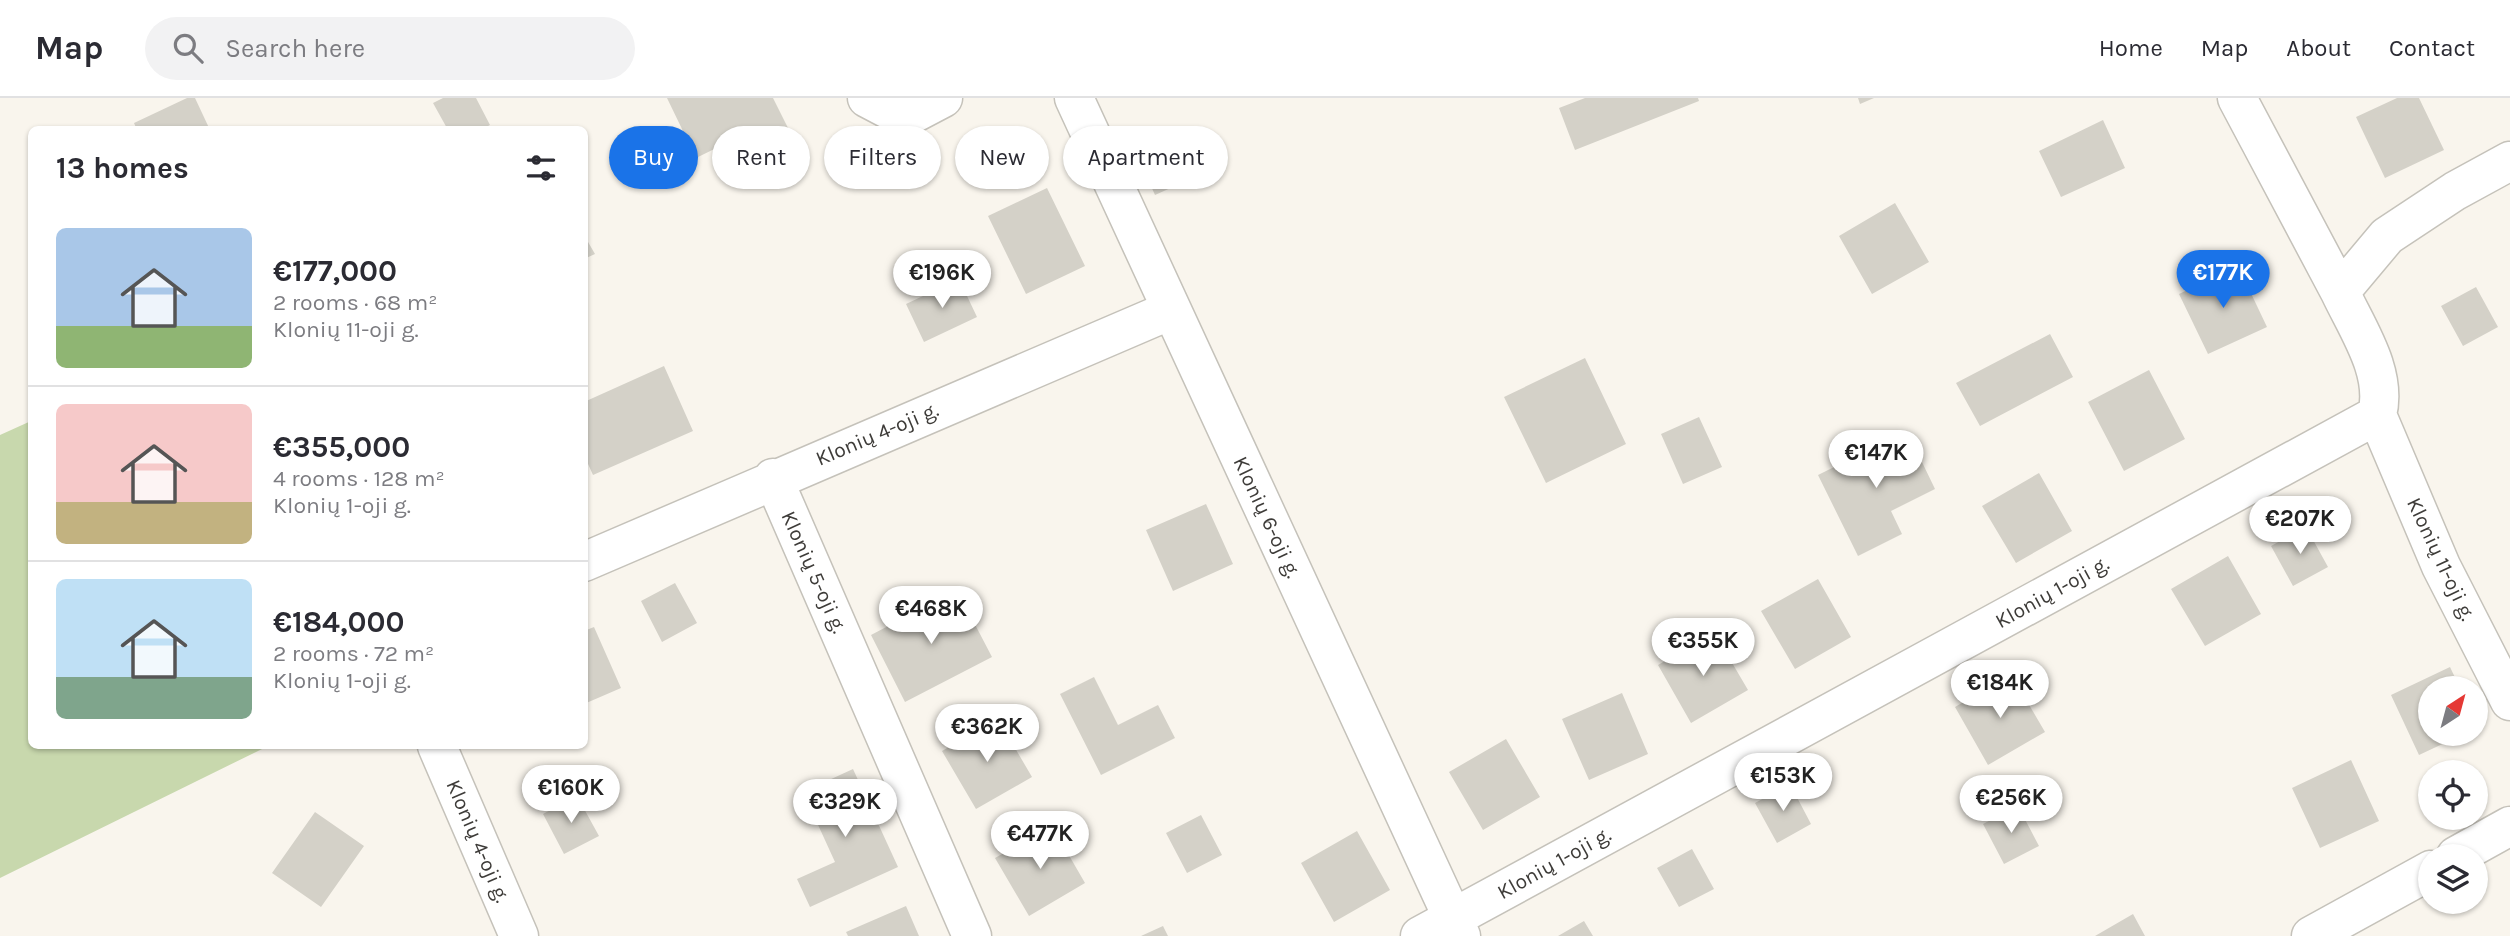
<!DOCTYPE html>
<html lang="en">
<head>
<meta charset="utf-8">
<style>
  body { margin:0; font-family:Karla,sans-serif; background:#f2f2f3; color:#2b2b33; height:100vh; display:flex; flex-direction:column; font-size:26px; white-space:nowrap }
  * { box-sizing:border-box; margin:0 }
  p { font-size:23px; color:#7c7c81 }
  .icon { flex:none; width:38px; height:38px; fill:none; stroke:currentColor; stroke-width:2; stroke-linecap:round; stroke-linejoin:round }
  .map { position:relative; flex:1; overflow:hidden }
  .sheet { position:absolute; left:28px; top:28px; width:560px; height:623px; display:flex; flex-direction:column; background:#fff; border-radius:10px; box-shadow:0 2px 5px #0004 }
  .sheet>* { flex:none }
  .banner { position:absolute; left:609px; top:28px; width:665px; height:63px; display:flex; gap:14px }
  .needle { width:46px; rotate:36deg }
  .buttons { position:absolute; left:2418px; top:578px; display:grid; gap:14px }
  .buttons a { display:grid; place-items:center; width:70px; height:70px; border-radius:50%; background:#fff; box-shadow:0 2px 5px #0004; font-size:35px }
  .price { position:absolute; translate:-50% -60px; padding:0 16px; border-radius:24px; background:#fff; color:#222; font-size:23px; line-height:46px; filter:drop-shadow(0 2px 4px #0008) }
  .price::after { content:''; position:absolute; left:50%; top:42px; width:21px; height:16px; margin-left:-10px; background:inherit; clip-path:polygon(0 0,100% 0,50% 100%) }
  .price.selected { background:#1a73e8; color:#fff }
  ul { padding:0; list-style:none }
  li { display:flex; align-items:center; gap:21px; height:175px; padding:0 28px }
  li+li { border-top:2px solid #e1e1e2 }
  li span { display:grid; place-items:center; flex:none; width:196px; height:140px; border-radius:10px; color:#555 }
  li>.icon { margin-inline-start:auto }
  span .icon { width:84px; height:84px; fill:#fffc; stroke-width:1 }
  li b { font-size:30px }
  h2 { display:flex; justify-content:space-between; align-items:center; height:84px; padding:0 28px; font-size:30px }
  .tag { padding:0 24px; border-radius:32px; background:#fff; box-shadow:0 2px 5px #0004; font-size:24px; line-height:63px }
  .tag.selected { background:#1a73e8; color:#fff }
  header { display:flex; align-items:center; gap:42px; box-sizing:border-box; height:98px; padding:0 35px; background:#fff; border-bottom:2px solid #e1e1e2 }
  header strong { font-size:33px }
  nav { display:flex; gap:38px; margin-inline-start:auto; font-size:24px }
  .search { width:490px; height:63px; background:#f2f2f3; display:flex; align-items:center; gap:18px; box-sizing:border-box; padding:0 24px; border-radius:38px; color:#7c7c81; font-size:26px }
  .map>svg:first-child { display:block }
</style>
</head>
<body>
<header>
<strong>Map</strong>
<div class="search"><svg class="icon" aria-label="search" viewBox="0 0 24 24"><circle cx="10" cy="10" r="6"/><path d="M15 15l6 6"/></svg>Search here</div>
<nav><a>Home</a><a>Map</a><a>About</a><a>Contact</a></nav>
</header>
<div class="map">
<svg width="2510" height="838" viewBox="0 0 2510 838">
  <rect width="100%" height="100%" fill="#f9f5ed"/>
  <path fill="#c8d8ad" d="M31 323 32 648H268L0 780V337Z"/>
  <path fill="#d4d1c8" d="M187 0H195L210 32H137L134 25Z
    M443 0H476L490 27 480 32H448L433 5Z
    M667 0H773L789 32 762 45 751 33 696 60Z
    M1585 0H1698L1699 3 1575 52 1559 10Z
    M1858 0H1874L1860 6Z
    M2397 0H2419L2444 52 2385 80 2356 19Z
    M2103 22 2125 70 2061 99 2039 53Z
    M1200 40 1213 71 1155 97 1141 66Z
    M1047 90 1085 168 1026 196 988 118Z
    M1895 105 1929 164 1872 196 1839 138Z
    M584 137 595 156 584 161Z
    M2238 168 2267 229 2208 256 2179 196Z
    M959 181 977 219 924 244 906 206Z
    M2476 189 2498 229 2463 248 2441 208Z
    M2050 236 2073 279 1980 328 1956 285Z
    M1585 260 1626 346 1546 385 1504 299Z
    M664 268 693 333 593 377 584 357V304Z
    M2149 272 2185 341 2124 373 2088 304Z
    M1699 319 1722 369 1683 386 1661 336Z
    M1907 333 1935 391 1891 413 1902 436 1858 458 1818 377Z
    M2039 375 2072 433 2016 465 1982 408Z
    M1206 406 1233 466 1173 493 1146 432Z
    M2306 429 2328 469 2293 488 2271 448Z
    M2228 458 2261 516 2205 548 2171 491Z
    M1818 481 1851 539 1795 571 1761 513Z
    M675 485 697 525 662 544 641 503Z
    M957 492 992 559 905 604 871 537Z
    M594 529 621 590 584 606V533Z
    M1714 534 1748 592 1691 625 1658 567Z
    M2450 569 2460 590H2431V635H2466L2419 657 2391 597Z
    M2011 576 2045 634 1988 667 1955 609Z
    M1094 579 1118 627 1158 607 1175 640 1101 677 1060 596Z
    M1622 595 1648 656 1589 682 1562 621Z
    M998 621 1032 679 976 711 942 653Z
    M1506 641 1540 699 1483 732 1449 674Z
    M2351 662 2379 723 2320 750 2292 690Z
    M853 671 898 769 810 809 797 781 835 764 803 694Z
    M1790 686 1811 726 1777 745 1755 705Z
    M577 698 599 738 564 756 543 716Z
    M2018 708 2039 748 2004 766 1983 726Z
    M315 714 364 748 321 809 272 775Z
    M1201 717 1222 757 1187 775 1166 735Z
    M1052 728 1085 785 1029 818 995 760Z
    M1357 733 1390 792 1334 824 1301 765Z
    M1692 751 1714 791 1679 809 1657 770Z
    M906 808 919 838H848L846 834Z
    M2133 816 2145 838H2095Z
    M1584 823 1593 838H1558Z
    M1163 828 1168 838H1141Z"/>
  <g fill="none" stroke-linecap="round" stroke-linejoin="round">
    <defs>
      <path id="minor" d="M867 0 905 20 943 0
        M1074 0 1461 838
        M2237 0 2340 194
        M2377 317 2441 468 2510 603
        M773 380 972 838
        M584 464 1171 212
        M437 648 519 838
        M2456 758 2510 728
        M1420 838 2377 317C2388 275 2358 232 2340 194L2387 138 2455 93 2510 63
        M2311 838 2431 772"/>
    </defs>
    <use href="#minor" stroke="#c5c2ba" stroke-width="41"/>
    <use href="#minor" stroke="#fff" stroke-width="38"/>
  </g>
  <g text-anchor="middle" stroke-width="5" stroke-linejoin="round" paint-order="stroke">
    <g font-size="21" fill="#3e3c39" stroke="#fff">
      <text transform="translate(877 336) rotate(-23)" y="7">Klonių 4-oji g.</text>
      <text transform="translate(1267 419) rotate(65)" y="7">Klonių 6-oji g.</text>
      <text transform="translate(2441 461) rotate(65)" y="7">Klonių 11-oji g.</text>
      <text transform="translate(814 474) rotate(66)" y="7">Klonių 5-oji g.</text>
      <text transform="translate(2052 494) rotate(-29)" y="7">Klonių 1-oji g.</text>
      <text transform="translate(478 743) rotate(67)" y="7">Klonių 4-oji g.</text>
      <text transform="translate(1554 765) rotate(-29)" y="7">Klonių 1-oji g.</text>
    </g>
  </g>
</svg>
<div class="buttons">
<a><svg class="needle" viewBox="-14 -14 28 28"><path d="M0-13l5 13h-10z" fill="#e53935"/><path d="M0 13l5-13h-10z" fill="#7c7c81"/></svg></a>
<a><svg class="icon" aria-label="locate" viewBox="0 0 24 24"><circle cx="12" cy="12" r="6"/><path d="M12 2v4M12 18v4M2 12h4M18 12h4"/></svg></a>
<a><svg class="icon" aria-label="layers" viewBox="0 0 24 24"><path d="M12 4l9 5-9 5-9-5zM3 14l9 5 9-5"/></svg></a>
</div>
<b class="price" style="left:942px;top:212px">€196K</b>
<b class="price selected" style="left:2223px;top:212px">€177K</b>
<b class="price" style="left:1876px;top:392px">€147K</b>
<b class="price" style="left:2300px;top:458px">€207K</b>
<b class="price" style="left:931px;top:548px">€468K</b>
<b class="price" style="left:1703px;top:580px">€355K</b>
<b class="price" style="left:2000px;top:622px">€184K</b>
<b class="price" style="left:987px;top:666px">€362K</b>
<b class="price" style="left:1783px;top:715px">€153K</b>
<b class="price" style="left:571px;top:727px">€160K</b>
<b class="price" style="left:2011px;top:737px">€256K</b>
<b class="price" style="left:845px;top:741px">€329K</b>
<b class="price" style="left:1040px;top:773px">€477K</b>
<div class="banner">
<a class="tag selected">Buy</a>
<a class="tag">Rent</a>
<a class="tag">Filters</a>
<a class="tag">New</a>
<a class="tag">Apartment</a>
</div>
<section class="sheet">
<h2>13 homes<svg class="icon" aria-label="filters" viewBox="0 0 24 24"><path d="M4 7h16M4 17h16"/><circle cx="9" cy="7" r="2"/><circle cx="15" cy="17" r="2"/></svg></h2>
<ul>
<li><span style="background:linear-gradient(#a9c7e8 70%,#8fb573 0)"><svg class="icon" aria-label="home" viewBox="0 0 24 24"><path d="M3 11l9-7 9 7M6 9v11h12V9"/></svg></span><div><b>€177,000</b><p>2 rooms · 68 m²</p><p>Klonių 11-oji g.</p></div></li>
<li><span style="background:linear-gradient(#f6c9c9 70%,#c2b280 0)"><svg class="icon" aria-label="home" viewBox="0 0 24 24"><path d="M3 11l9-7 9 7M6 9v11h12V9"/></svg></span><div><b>€355,000</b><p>4 rooms · 128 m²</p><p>Klonių 1-oji g.</p></div></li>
<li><span style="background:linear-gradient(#bfe0f5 70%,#7fa58c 0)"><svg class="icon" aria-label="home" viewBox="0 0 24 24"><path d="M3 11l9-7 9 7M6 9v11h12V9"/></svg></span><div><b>€184,000</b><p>2 rooms · 72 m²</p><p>Klonių 1-oji g.</p></div></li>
</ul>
</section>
</div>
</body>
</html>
